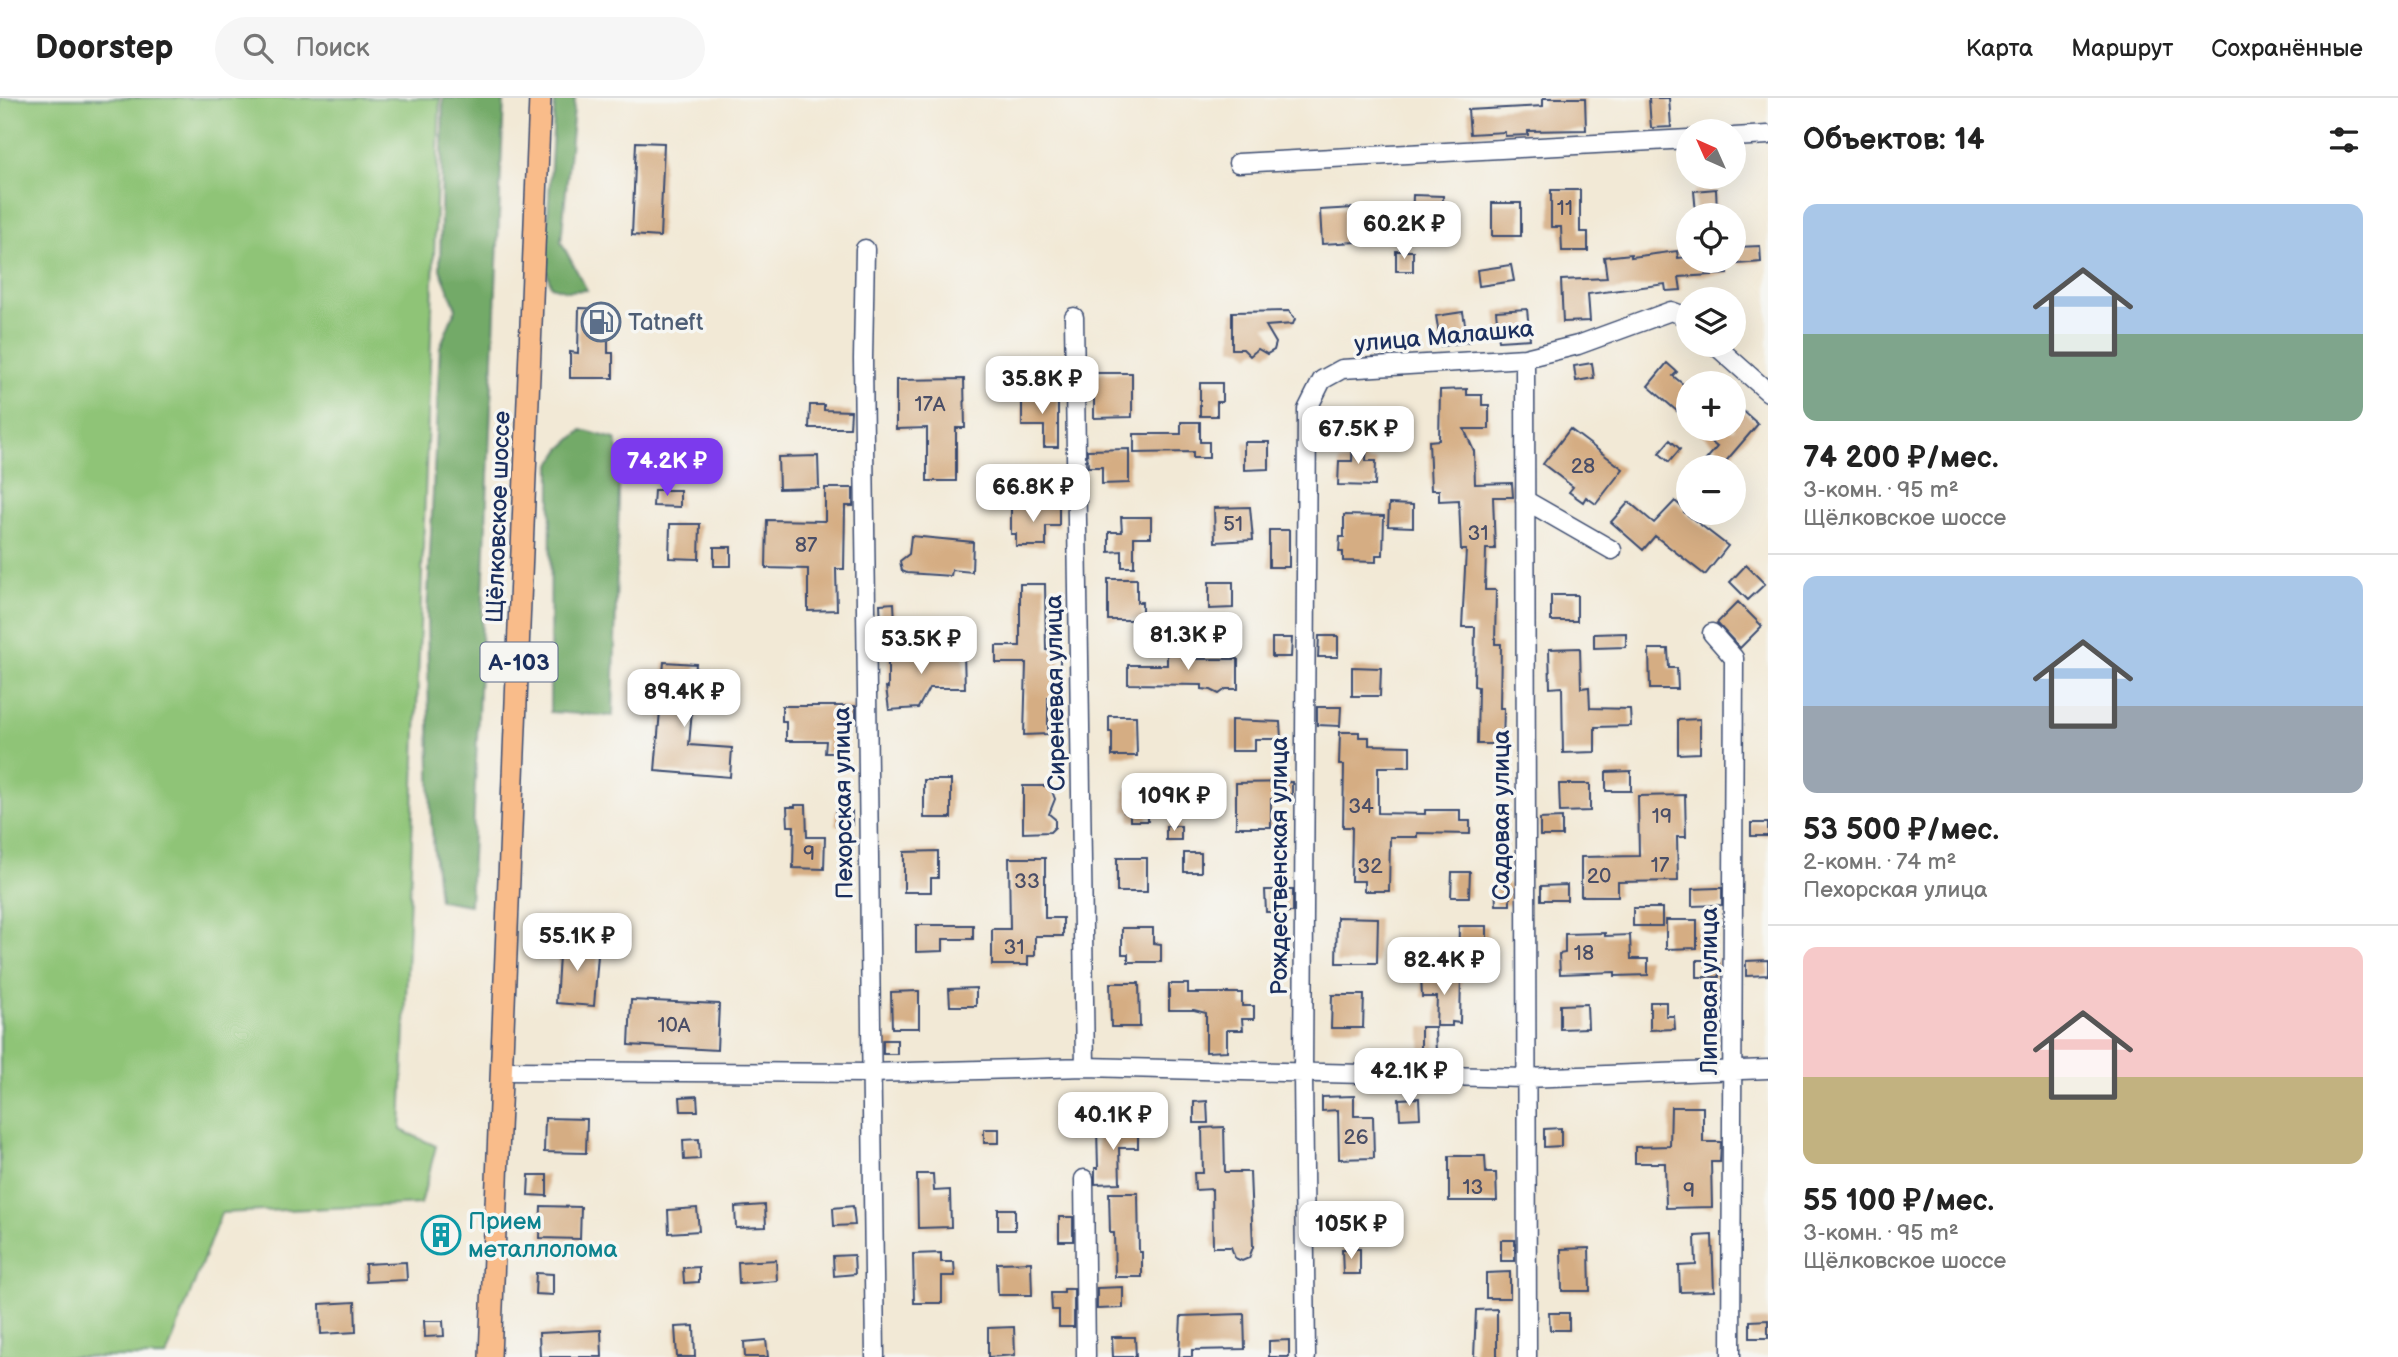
<!DOCTYPE html>
<html lang="ru">
<head>
<meta charset="utf-8">
<style>
  body { margin:0; font-family:"Balsamiq Sans",sans-serif; background:#f6f6f6; color:#222; height:100vh; display:flex; flex-direction:column; font-size:26px; white-space:nowrap }
  * { box-sizing:border-box; margin:0 }
  p { font-size:23px; color:#767676 }
  .icon { flex:none; width:38px; height:38px; fill:none; stroke:currentColor; stroke-width:2; stroke-linecap:round; stroke-linejoin:round }
  .map { position:relative; flex:1; overflow:hidden }
  .panel { display:flex; flex-direction:column; background:#fff; width:630px }
  .panel>* { flex:none }
  .needle { width:46px; rotate:315deg }
  .controls { position:absolute; left:1676px; top:21px; display:grid; gap:14px }
  .controls a { display:grid; place-items:center; width:70px; height:70px; border-radius:50%; background:#fff; box-shadow:0 7px 28px #0002; font-size:35px }
  .price { position:absolute; translate:-50% -60px; padding:0 16px; border-radius:14px; background:#fff; color:#222; font-size:23px; line-height:46px; filter:drop-shadow(0 2px 4px #0008) }
  .price::after { content:''; position:absolute; left:50%; top:42px; width:21px; height:16px; margin-left:-10px; background:inherit; clip-path:polygon(0 0,100% 0,50% 100%) }
  .price.selected { background:#7c3aed; color:#fff }
  ul { padding:0; list-style:none }
  li { display:grid; align-content:center; gap:14px; height:371px; padding:0 35px }
  li+li { border-top:2px solid #e0e0e0 }
  li span { display:grid; place-items:center; height:217px; border-radius:14px; color:#555 }
  li>.icon { margin-inline-start:auto }
  span .icon { width:126px; height:126px; fill:#fffc; stroke-width:1 }
  li b { font-size:30px }
  h2 { display:flex; justify-content:space-between; align-items:center; height:84px; padding:0 35px; font-size:30px }
  header { display:flex; align-items:center; gap:42px; box-sizing:border-box; height:98px; padding:0 35px; background:#fff; border-bottom:2px solid #e0e0e0 }
  header strong { font-size:33px }
  nav { display:flex; gap:38px; margin-inline-start:auto; font-size:24px }
  .search { width:490px; height:63px; background:#f6f6f6; display:flex; align-items:center; gap:18px; box-sizing:border-box; padding:0 24px; border-radius:38px; color:#767676; font-size:26px }
  main { display:flex; flex:1; min-height:0 }
  .map>svg:first-child { display:block }
</style>
</head>
<body>
<header>
<strong>Doorstep</strong>
<div class="search"><svg class="icon" aria-label="search" viewBox="0 0 24 24"><circle cx="10" cy="10" r="6"/><path d="M15 15l6 6"/></svg>Поиск</div>
<nav><a>Карта</a><a>Маршрут</a><a>Сохранённые</a></nav>
</header>
<main>
<div class="map">
<svg width="1768" height="1259" viewBox="0 0 1768 1259">
  <rect width="100%" height="100%" fill="#f6f6f2"/>
  <filter id="ink" filterUnits="userSpaceOnUse"><feTurbulence type="fractalNoise" baseFrequency=".0143" numOctaves="2"/><feDisplacementMap in="SourceGraphic" scale="14" xChannelSelector="R" yChannelSelector="G"/><feConvolveMatrix kernelMatrix="1 2 1 2 8 2 1 2 1" color-interpolation-filters="sRGB"/></filter>
  <filter id="wash" filterUnits="userSpaceOnUse"><feTurbulence type="fractalNoise" baseFrequency=".00686" numOctaves="4" result="noise"/><feDisplacementMap in="SourceGraphic" scale="28" xChannelSelector="R" yChannelSelector="G"/><feGaussianBlur stdDeviation="1.57" result="paint"/><feColorMatrix in="noise" values="0 0 0 0 0 0 0 0 0 0 0 0 0 0 0 0 0 1.4 0 .05"/><feComposite in="paint" operator="in"/></filter>
  <g filter="url(#wash)">
    <rect width="100%" height="100%" fill="#f2e9d6"/>
    <path fill="#8fc477" stroke="#557a6a" stroke-width="2" d="M0 0H440L401 1032 436 1048 421 1106 221 1115 166 1259H0Z"/>
    <path fill="#73aa68" stroke="#476c63" stroke-width="2" d="M443 0H504L470 807 439 802 431 722 427 518 440 249 456 210 440 171Z
      M555 0H575L561 144 587 192 567 193 551 188 545 167Z
      M582 332 615 341 620 358 613 618 550 614 551 366 561 351Z"/>
    <g id="blocks">
      <path fill="#d5ad83" d="M1543 0H1585L1586 32 1528 33V37L1505 38V34L1470 36 1468 12 1543 8Z
        M1649 0H1669L1671 29 1651 30Z
        M636 44 664 45 660 139 632 137Z
        M1716 91 1717 113 1696 115 1694 93Z
        M1551 92H1580V134H1588V153H1562L1561 129H1551Z
        M1413 97 1443 98 1442 127H1412Z
        M1492 105H1521V138H1492Z
        M1354 110 1356 144 1322 146 1320 112Z
        M1760 148 1761 164 1738 166 1737 149Z
        M1396 153H1413V173H1396Z
        M1677 153 1678 160 1689 159V163H1727L1728 176 1679 179 1681 192 1666 193 1665 186 1588 196 1590 223 1563 224 1561 182 1607 180 1604 159 1631 156V159Z
        M1511 167 1514 183 1479 188 1477 172Z
        M579 210 608 211V255H613V280H570V254L578 255Z
        M1527 211 1530 241 1499 243 1496 213Z
        M1289 213 1295 221 1293 226 1266 228 1276 245 1274 252 1267 256 1258 251 1250 258 1243 251H1232V214Z
        M1463 214 1468 244 1441 248 1436 218Z
        M1592 265 1594 280 1576 283 1574 268Z
        M1667 265 1677 274 1673 278 1689 291V301L1678 314 1648 288Z
        M1094 275H1132V319L1094 320Z
        M964 281 965 330H956V383H927V330L896 331V282Z
        M1200 285H1222V304H1217V318H1200Z
        M1467 291V297H1482V307H1489V331H1464L1474 353 1475 386 1512 385 1513 399H1493L1495 451H1486L1485 492H1496L1495 546H1501L1500 610H1504L1503 646H1477L1478 589 1474 588 1475 529H1462L1466 452H1461L1459 402 1439 403V392H1431L1429 343 1439 342 1440 292Z
        M1058 296V349H1044V328H1022V297Z
        M810 307H824V312L851 313 850 330H809Z
        M1741 311 1758 326 1721 369H1700L1717 349 1695 331H1734V318Z
        M1181 324H1200V344H1209V360H1193V354L1134 355V336H1181Z
        M1570 331 1623 371 1596 406 1586 399 1583 404 1569 394 1573 389 1543 366Z
        M1353 338H1367L1366 363H1376L1375 388 1338 387 1339 363H1352Z
        M1670 342 1680 351 1669 364 1659 355Z
        M1244 344H1269V371L1244 372Z
        M1129 351V385L1102 386V369H1088L1087 352Z
        M818 358 819 390 779 391 778 359Z
        M825 390H853V408H845L844 471H836L837 512 808 513V471L766 470 767 422 825 423Z
        M654 392H680V409L653 408Z
        M1675 403 1685 412 1684 414 1728 448 1705 477 1655 438 1643 452 1611 424 1629 404 1654 425Z
        M1389 406 1413 407V429L1388 428Z
        M1011 408H1059V428H1046V448H1016V436H1011Z
        M1250 409 1253 442 1215 444 1214 410Z
        M1344 417 1384 418 1383 457H1376V464L1343 463V454H1339L1340 439H1344Z
        M1121 419H1151V439H1134V469H1122V453L1109 454V434H1122Z
        M670 426H700L699 461 669 460Z
        M1269 432H1289V469H1269Z
        M911 438 973 444 972 474 952 472 951 478 907 475 902 473 900 463 909 456Z
        M714 449H731V468H714Z
        M1746 467 1765 486 1748 502 1730 484Z
        M1108 481H1137V504H1142V522H1108Z
        M1209 484H1233V510L1209 511Z
        M1020 486H1045L1046 552H1060V599H1048V636L1024 637 1026 565H996V548H1020Z
        M1551 497H1577V523H1551Z
        M1738 504 1762 528 1740 550 1717 525Z
        M894 505 895 524 881 525 880 506Z
        M1626 535V549L1594 550V536Z
        M1319 538H1338V559H1318Z
        M1272 540H1292L1291 559H1272Z
        M1167 548H1183V561H1238V591H1226L1219 596 1211 592 1202 591V587L1128 586V567H1167Z
        M1580 550 1581 590 1589 589 1590 610 1630 611 1631 628 1595 629V654L1563 655 1562 589 1550 590 1549 551Z
        M888 551H909V555H964L965 590H929L918 610 889 612 886 589 888 590Z
        M1649 551H1668L1669 570H1677L1678 591H1650Z
        M664 564 696 566 689 647 732 650 730 679 655 673Z
        M1352 569 1381 570 1380 598H1352Z
        M782 608H856V623H842V655H825L826 643H786V623H782Z
        M1317 609H1341L1340 628 1317 627Z
        M1109 618H1136L1137 658H1112V634H1109Z
        M1700 621V655L1678 656V622Z
        M1231 622 1280 624 1281 641H1255V653H1231Z
        M1340 634H1359V639H1369V647L1410 648V669H1378V715L1425 716V712H1460V723H1470V736L1417 735V739H1390L1389 793H1364V783H1351L1352 729H1343L1344 667H1339Z
        M1631 673V693H1606V674Z
        M924 682H951V720H924Z
        M1143 684H1181V699H1148V723H1130V714H1124V692H1143Z
        M1292 684V701H1271V729H1236V685Z
        M1559 686H1590V713L1560 714Z
        M1023 688H1050L1055 701 1049 716 1055 721V729L1050 734 1023 735Z
        M1685 697 1686 739H1677L1678 783 1618 784V798H1581V759L1639 758 1638 698Z
        M795 707H806L807 739H825L824 771 793 770 794 728H788L787 709H795Z
        M836 713H852V727H836Z
        M1562 720V738H1540V721Z
        M1751 725H1768V738H1751Z
        M1166 728H1181V742H1166Z
        M938 753V780H931V794H904V754Z
        M1184 755H1201V774H1184Z
        M1009 760H1045V820H1063V838H1035V858H1028V867H992V831H1010Z
        M1117 760H1147V794H1117Z
        M1452 774H1470L1469 799H1451Z
        M1510 786V807H1496L1495 787Z
        M1567 787V802H1541V788Z
        M1717 790H1722V807L1692 808V791Z
        M1265 792H1293V814H1266Z
        M1633 810H1662V828H1633Z
        M1337 819 1378 820 1377 865H1336Z
        M1666 822H1697V850L1666 851Z
        M916 827H973V841H943V853L916 854Z
        M1459 828H1487V859H1479V872L1458 871Z
        M1122 830H1153V845L1161 846V864H1128V856H1122Z
        M1605 835V838L1630 837 1631 861H1648V877L1615 878V874L1560 876 1559 856 1565 855V836Z
        M560 842 599 844 594 908 556 905Z
        M1697 862H1719V879H1697Z
        M1768 862V877L1746 878V863Z
        M1421 877H1461L1460 925 1452 924V928H1436L1437 899H1422Z
        M1110 885H1139L1140 929H1111Z
        M1169 886H1188V895H1242V908H1254V921H1242L1243 932H1227V953L1206 954V915L1194 912H1169Z
        M976 890V908H950L949 891Z
        M919 893V930H892L891 894Z
        M1332 897H1364L1363 930H1331Z
        M631 902 719 906 717 952 629 947Z
        M1650 904H1666V918H1674L1675 931 1650 932Z
        M1587 906 1588 930 1560 931V907Z
        M1421 929H1435L1436 956H1421Z
        M883 942H897V956H883Z
        M697 998 698 1013H681L680 999Z
        M1354 998V1018H1373L1374 1060 1339 1061 1338 1012 1322 1013V999Z
        M1419 1000 1420 1020 1400 1021 1399 1001Z
        M1207 1003 1208 1025H1194V1004Z
        M1090 1009V1038H1077L1076 1010Z
        M1671 1009H1703V1044H1721L1720 1064H1711L1712 1109 1666 1110 1665 1065H1635V1049L1670 1048Z
        M545 1020 587 1021 586 1055 544 1054Z
        M1138 1029V1050H1119L1120 1085 1095 1086V1070H1098L1097 1030Z
        M1224 1029 1225 1074H1250L1253 1149 1249 1160 1242 1163 1235 1160 1231 1149H1213L1212 1091 1195 1092 1194 1075H1203L1202 1030Z
        M1561 1030V1048L1544 1049V1031Z
        M984 1031H999V1045H984Z
        M699 1041 700 1061 684 1062 683 1042Z
        M1449 1058H1485L1486 1075H1496L1497 1103H1449Z
        M917 1076H933L934 1093 950 1092 951 1129 918 1130Z
        M529 1077H547V1098L528 1097Z
        M1109 1095H1138L1139 1154H1142V1179H1115L1114 1135H1110Z
        M765 1107 766 1129 736 1130 735 1109Z
        M541 1108 581 1109 580 1141 540 1140Z
        M853 1108 855 1127 834 1128 833 1110Z
        M697 1110 699 1133 669 1135 668 1112Z
        M998 1111H1015V1132H998Z
        M1059 1119H1073V1143H1059Z
        M449 1129V1144L432 1145V1130Z
        M1712 1137 1714 1193 1680 1194 1679 1168 1696 1167 1695 1138Z
        M1501 1142H1515V1163H1501Z
        M1589 1150 1590 1193H1562L1561 1151Z
        M1342 1151H1360V1176H1343Z
        M941 1155V1164H954L955 1178H942V1205H914L913 1156Z
        M854 1157 855 1176 834 1178 833 1158Z
        M776 1162 777 1183 739 1186 738 1164Z
        M406 1164 407 1182 366 1184 365 1166Z
        M1031 1164 1032 1197H998L997 1165Z
        M699 1169V1184L684 1185 683 1170Z
        M1510 1174V1200H1486V1175Z
        M536 1175 553 1176V1197L535 1196Z
        M1123 1189V1210L1097 1211V1190Z
        M1064 1191H1074V1229H1059V1212H1052L1051 1195H1064Z
        M355 1204 356 1234 321 1236 320 1206Z
        M1497 1211V1259H1474L1476 1212Z
        M1549 1215H1569V1232H1550Z
        M1244 1216 1245 1251 1192 1252V1259H1179L1181 1218Z
        M1768 1222V1240H1750V1223Z
        M424 1223H443L444 1238 425 1239Z
        M694 1228 695 1259H677L675 1229Z
        M1014 1229 1015 1257 988 1259V1230Z
        M601 1232 602 1259H540L539 1235Z
        M1112 1239H1135L1136 1259H1113Z
        M766 1242 768 1259H745L744 1244Z
        M1289 1242V1259H1269V1243Z"/>
    </g>
  </g>
  <g filter="url(#ink)">
    <use href="#blocks" fill-opacity="0" stroke="#3b4b70" stroke-width="2"/>
    <g fill="none" stroke-linecap="round" stroke-linejoin="round">
      <defs>
        <path id="minor" d="M1734 39 1768 37
          M1238 65 1689 41
          M865 151 863 261 875 1259
          M1074 219 1085 969
          M1715 247 1768 294
          M1525 260 1527 1259
          M1525 402 1612 452
          M1712 535 1734 560 1731 1259
          M503 973 870 975 1085 969 1525 980 1768 971
          M1084 1081 1086 1259
          M1306 1259 1303 976 1307 312 1322 282 1342 271 1525 260 1578 247 1671 213 1682 217 1689 223"/>
        <path id="major" d="M490 1259 540 0"/>
      </defs>
      <use href="#minor" stroke="#3b4b70" stroke-width="21"/>
      <use href="#major" stroke="#3b4b70" stroke-width="24"/>
      <use href="#minor" stroke="#fff" stroke-width="18"/>
      <use href="#major" stroke="#f9bc8a" stroke-width="21"/>
    </g>
  </g>
  <defs>
    <symbol id="fuel-ring" viewBox="-11 -11 22 22"><circle r="9.5" fill="#f6f6f2" stroke="#5c6f8a" stroke-width="1.5"/><path d="M-5.5-6h7V0h2V4h1.3V-2.5L3-4.5l.8-.8L6-3V5H2.5V1h-1V6h-7ZM-4.2-4.7v3.2H.2V-4.7Z" fill="#5c6f8a"/></symbol>
    <symbol id="building-ring" viewBox="-11 -11 22 22"><circle r="9.5" fill="#f6f6f2" stroke="#0f9aa8" stroke-width="1.5"/><path d="M-4-6H4V6H1V3H-1V6H-4ZM-2.5-4.3h1.7v1.8h-1.7ZM.8-4.3h1.7v1.8H.8ZM-2.5-1h1.7V.8h-1.7ZM.8-1h1.7V.8H.8Z" fill="#0f9aa8"/></symbol>
  </defs>
  <g fill-rule="evenodd">
    <use href="#fuel-ring" x="579" y="202" width="44" height="44"/>
    <use href="#building-ring" x="419" y="1115" width="44" height="44"/>
  </g>
  <g text-anchor="middle" stroke-width="7" stroke-linejoin="round" paint-order="stroke">
    <g font-size="21" fill="#4a4e67">
      <text x="1565" y="117">11</text>
      <text x="930" y="313">17А</text>
      <text x="1583" y="375">28</text>
      <text x="1233" y="433">51</text>
      <text x="1478" y="442">31</text>
      <text x="806" y="454">87</text>
      <text x="1361" y="715">34</text>
      <text x="1662" y="725">19</text>
      <text x="809" y="762">9</text>
      <text x="1660" y="774">17</text>
      <text x="1370" y="775">32</text>
      <text x="1599" y="785">20</text>
      <text x="1027" y="790">33</text>
      <text x="1014" y="856">31</text>
      <text x="1584" y="862">18</text>
      <text x="674" y="934">10А</text>
      <text x="1356" y="1046">26</text>
      <text x="1473" y="1096">13</text>
      <text x="1689" y="1099">9</text>
    </g>
    <rect fill="#f6f6f2" stroke="#5d6b8a" stroke-width="2" x="480.5" y="544.5" width="77" height="39" rx="5"/>
    <g font-size="23" font-weight="bold" fill="#1b2f5e">
      <text x="519" y="572">А-103</text>
    </g>
    <g font-size="24" fill="#4e5e75" stroke="#f6f6f2" text-anchor="start">
      <text x="628" y="232">Tatneft</text>
    </g>
    <g font-size="24" fill="#1b2f5e" stroke="#f6f6f2">
      <text transform="translate(1444 238) rotate(-5)" y="8">улица Малашка</text>
      <text transform="translate(498 419) rotate(-88)" y="8">Щёлковское шоссе</text>
      <text transform="translate(1055 595) rotate(-91)" y="8">Сиреневая улица</text>
      <text transform="translate(843 705) rotate(-91)" y="8">Пехорская улица</text>
      <text transform="translate(1501 717) rotate(-90)" y="8">Садовая улица</text>
      <text transform="translate(1279 768) rotate(-90)" y="8">Рождественская улица</text>
      <text transform="translate(1709 893) rotate(-90)" y="8">Липовая улица</text>
    </g>
    <g font-size="24" fill="#0d838f" stroke="#f6f6f2" text-anchor="start">
      <text x="468" y="1131">Прием<tspan x="468" dy="28">металлолома</tspan></text>
    </g>
  </g>
</svg>
<div class="controls">
<a><svg class="needle" viewBox="-14 -14 28 28"><path d="M0-13l5 13h-10z" fill="#e53935"/><path d="M0 13l5-13h-10z" fill="#767676"/></svg></a>
<a><svg class="icon" aria-label="locate" viewBox="0 0 24 24"><circle cx="12" cy="12" r="6"/><path d="M12 2v4M12 18v4M2 12h4M18 12h4"/></svg></a>
<a><svg class="icon" aria-label="layers" viewBox="0 0 24 24"><path d="M12 4l9 5-9 5-9-5zM3 14l9 5 9-5"/></svg></a>
<a>+</a>
<a>−</a>
</div>
<b class="price" style="left:1404px;top:163px">60.2K ₽</b>
<b class="price" style="left:1042px;top:318px">35.8K ₽</b>
<b class="price" style="left:1358px;top:368px">67.5K ₽</b>
<b class="price selected" style="left:667px;top:400px">74.2K ₽</b>
<b class="price" style="left:1033px;top:426px">66.8K ₽</b>
<b class="price" style="left:1188px;top:574px">81.3K ₽</b>
<b class="price" style="left:921px;top:578px">53.5K ₽</b>
<b class="price" style="left:684px;top:631px">89.4K ₽</b>
<b class="price" style="left:1174px;top:735px">109K ₽</b>
<b class="price" style="left:577px;top:875px">55.1K ₽</b>
<b class="price" style="left:1444px;top:899px">82.4K ₽</b>
<b class="price" style="left:1409px;top:1010px">42.1K ₽</b>
<b class="price" style="left:1113px;top:1054px">40.1K ₽</b>
<b class="price" style="left:1351px;top:1163px">105K ₽</b>
</div>
<section class="panel">
<h2>Объектов: 14<svg class="icon" aria-label="filters" viewBox="0 0 24 24"><path d="M4 7h16M4 17h16"/><circle cx="9" cy="7" r="2"/><circle cx="15" cy="17" r="2"/></svg></h2>
<ul>
<li><span style="background:linear-gradient(#a9c7e8 60%,#7fa58c 0)"><svg class="icon" aria-label="home" viewBox="0 0 24 24"><path d="M3 11l9-7 9 7M6 9v11h12V9"/></svg></span><div><b>74 200 ₽/мес.</b><p>3-комн. · 95 m²</p><p>Щёлковское шоссе</p></div></li>
<li><span style="background:linear-gradient(#a9c7e8 60%,#9aa5b1 0)"><svg class="icon" aria-label="home" viewBox="0 0 24 24"><path d="M3 11l9-7 9 7M6 9v11h12V9"/></svg></span><div><b>53 500 ₽/мес.</b><p>2-комн. · 74 m²</p><p>Пехорская улица</p></div></li>
<li><span style="background:linear-gradient(#f6c9c9 60%,#c2b280 0)"><svg class="icon" aria-label="home" viewBox="0 0 24 24"><path d="M3 11l9-7 9 7M6 9v11h12V9"/></svg></span><div><b>55 100 ₽/мес.</b><p>3-комн. · 95 m²</p><p>Щёлковское шоссе</p></div></li>
</ul>
</section>
</main>
</body>
</html>
